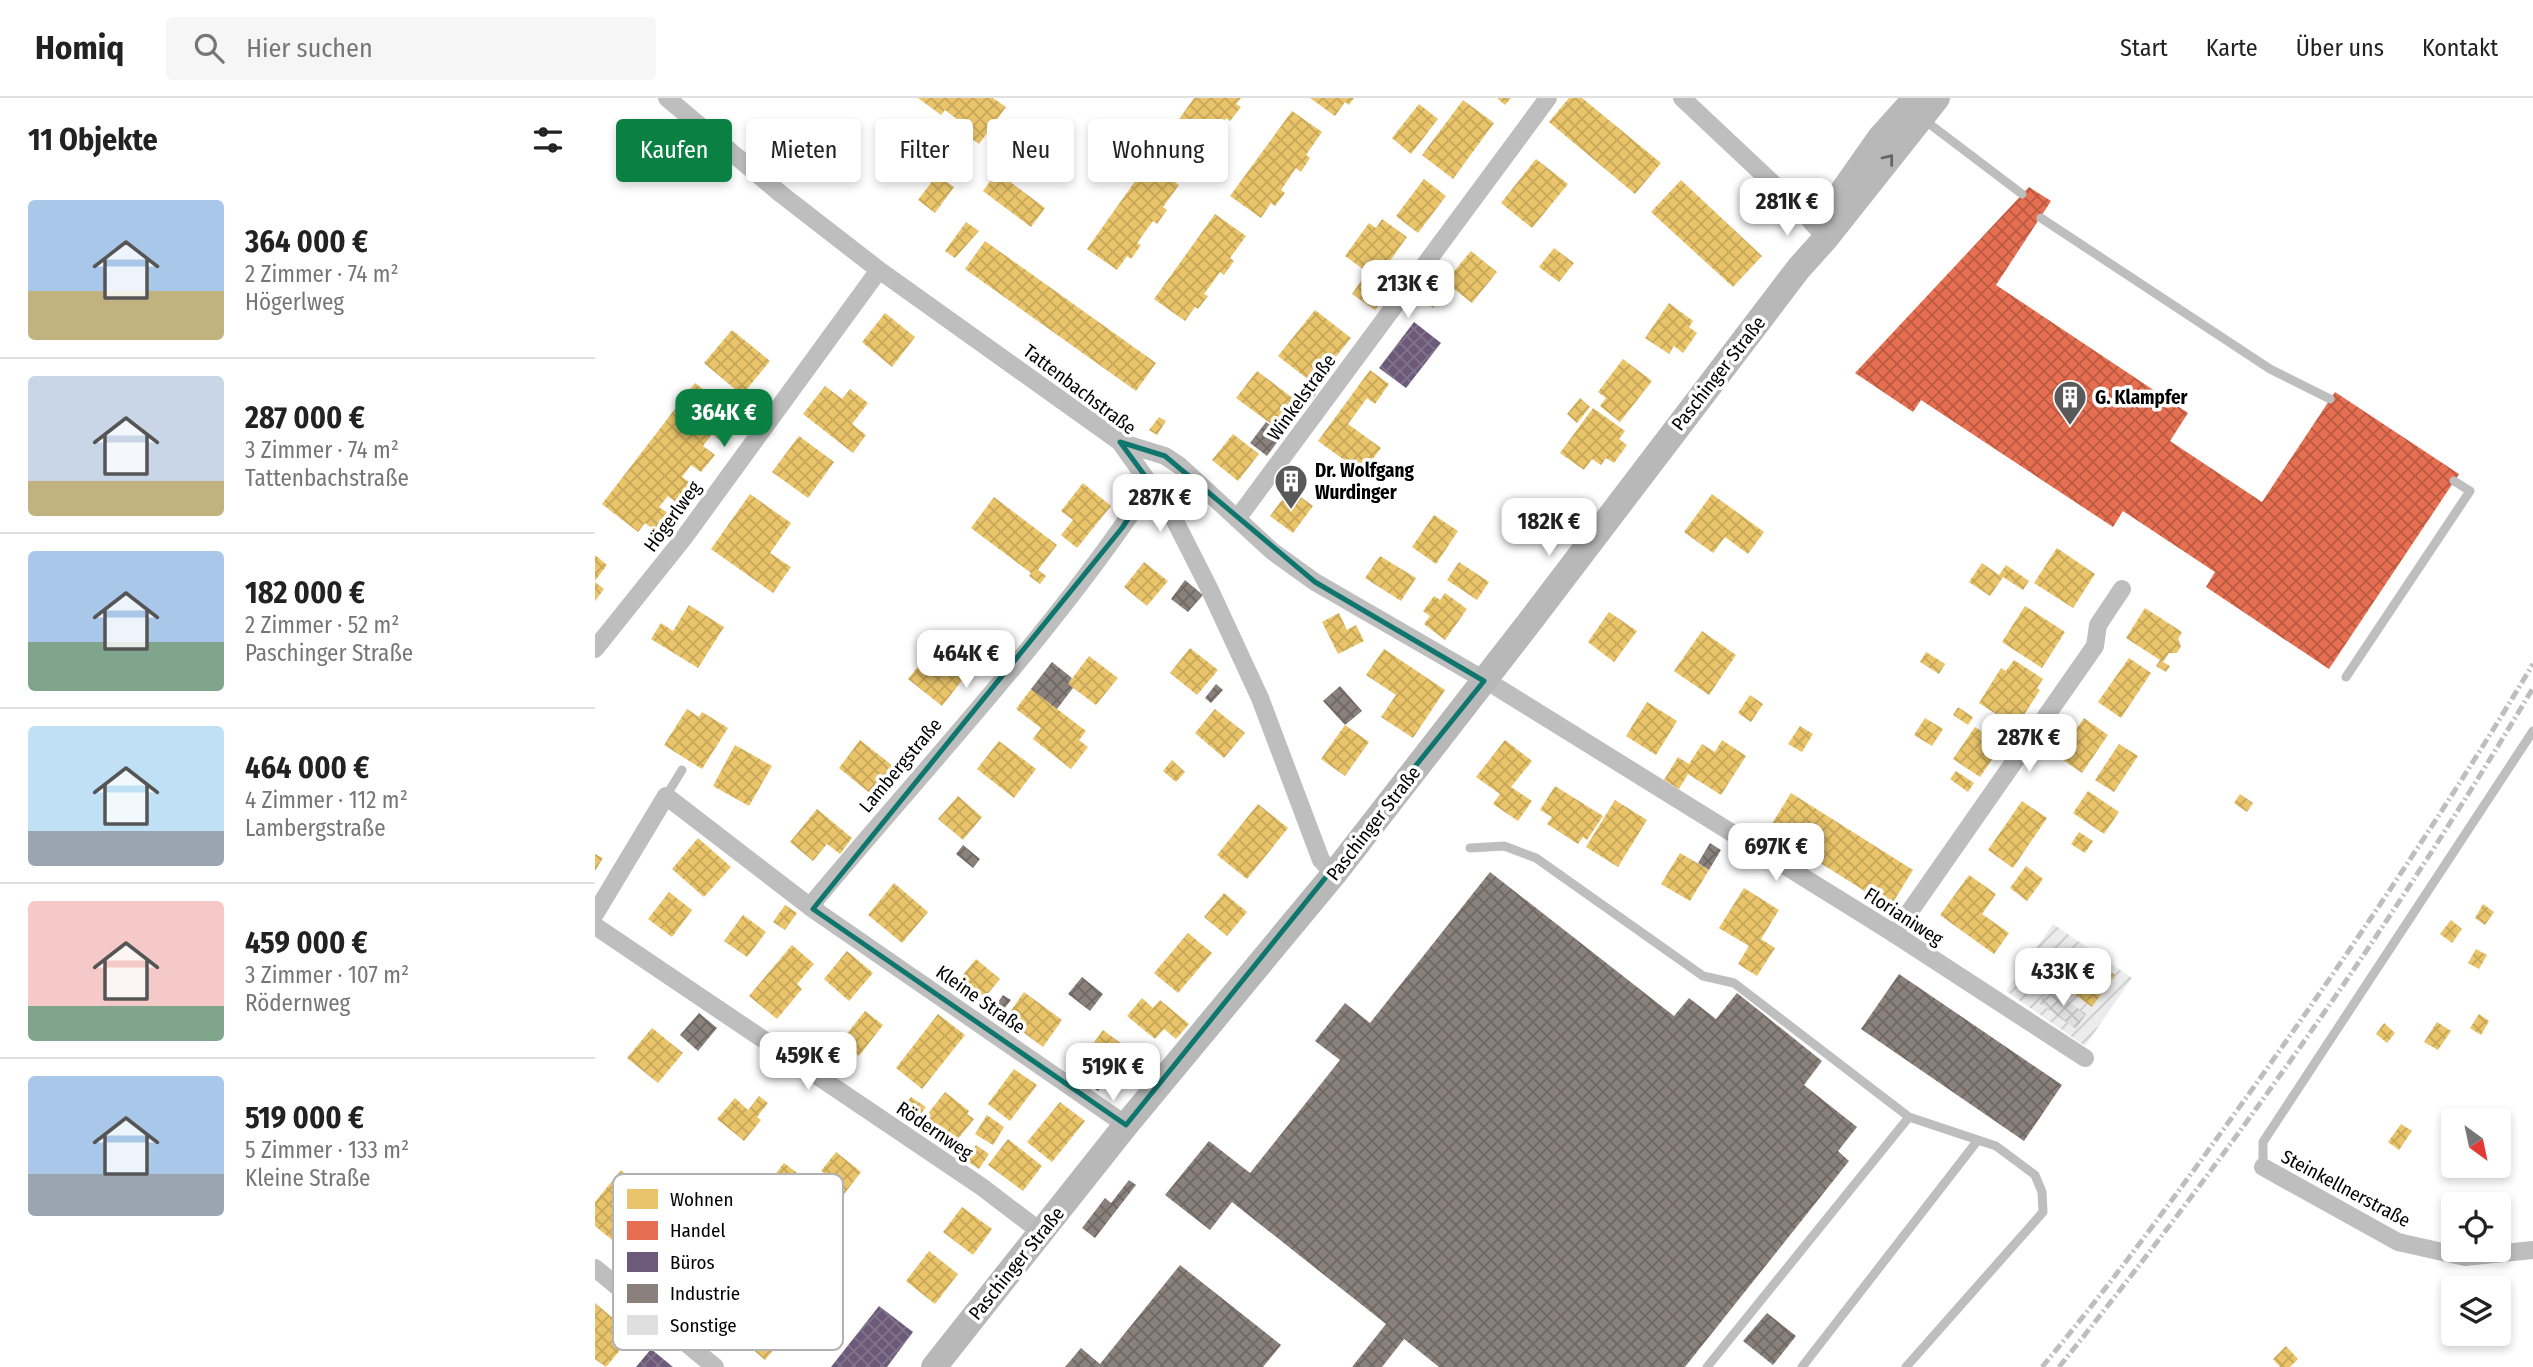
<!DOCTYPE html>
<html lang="de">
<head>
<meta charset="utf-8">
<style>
  body { margin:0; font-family:"Fira Sans Condensed",sans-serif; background:#f6f6f6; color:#222; height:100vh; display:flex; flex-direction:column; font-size:26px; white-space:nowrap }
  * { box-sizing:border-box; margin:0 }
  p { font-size:23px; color:#767676 }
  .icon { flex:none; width:38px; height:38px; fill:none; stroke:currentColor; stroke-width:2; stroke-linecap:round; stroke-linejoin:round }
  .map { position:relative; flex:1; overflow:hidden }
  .panel { display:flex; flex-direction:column; background:#fff; width:595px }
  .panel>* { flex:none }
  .guide { position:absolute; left:21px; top:21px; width:665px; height:63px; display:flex; gap:14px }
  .needle { width:46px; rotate:147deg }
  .buttons { position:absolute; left:1846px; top:1010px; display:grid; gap:14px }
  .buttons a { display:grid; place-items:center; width:70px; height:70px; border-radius:7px; background:#fff; box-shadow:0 4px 10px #0003; font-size:35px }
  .price { position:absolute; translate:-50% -60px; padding:0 16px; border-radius:14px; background:#fff; color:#222; font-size:23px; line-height:46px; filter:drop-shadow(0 2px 4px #0008) }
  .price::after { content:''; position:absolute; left:50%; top:42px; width:21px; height:16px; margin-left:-10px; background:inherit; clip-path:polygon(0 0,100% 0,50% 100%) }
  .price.active { background:#0b8043; color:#fff }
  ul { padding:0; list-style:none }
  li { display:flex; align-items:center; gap:21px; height:175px; padding:0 28px }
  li+li { border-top:2px solid #e0e0e0 }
  li span { display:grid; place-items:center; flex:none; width:196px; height:140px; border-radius:7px; color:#555 }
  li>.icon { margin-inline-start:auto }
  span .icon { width:84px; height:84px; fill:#fffc; stroke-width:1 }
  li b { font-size:30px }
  h2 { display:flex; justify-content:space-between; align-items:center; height:84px; padding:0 28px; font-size:30px }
  .pill { padding:0 24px; border-radius:7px; background:#fff; box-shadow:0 4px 10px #0003; font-size:24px; line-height:63px }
  .pill.active { background:#0b8043; color:#fff }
  header { display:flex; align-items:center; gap:42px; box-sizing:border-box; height:98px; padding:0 35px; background:#fff; border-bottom:2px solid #e0e0e0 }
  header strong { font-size:33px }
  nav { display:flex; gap:38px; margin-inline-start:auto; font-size:24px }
  .search { width:490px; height:63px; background:#f6f6f6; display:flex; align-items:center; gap:18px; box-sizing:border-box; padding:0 24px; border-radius:7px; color:#767676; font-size:26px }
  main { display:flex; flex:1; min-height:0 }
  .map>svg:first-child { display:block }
</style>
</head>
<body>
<header>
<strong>Homiq</strong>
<div class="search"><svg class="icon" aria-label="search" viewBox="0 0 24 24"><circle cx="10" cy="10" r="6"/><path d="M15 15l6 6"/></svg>Hier suchen</div>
<nav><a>Start</a><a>Karte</a><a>Über uns</a><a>Kontakt</a></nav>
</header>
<main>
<section class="panel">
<h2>11 Objekte<svg class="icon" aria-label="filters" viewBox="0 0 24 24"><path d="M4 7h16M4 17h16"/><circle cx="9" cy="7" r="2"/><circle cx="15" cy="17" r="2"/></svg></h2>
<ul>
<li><span style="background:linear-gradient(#a9c7e8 65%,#c2b280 0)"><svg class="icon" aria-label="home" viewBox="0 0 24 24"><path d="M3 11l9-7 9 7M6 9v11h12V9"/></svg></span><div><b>364 000 €</b><p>2 Zimmer · 74 m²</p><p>Högerlweg</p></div></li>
<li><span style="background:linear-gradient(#c9d6e8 75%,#c2b280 0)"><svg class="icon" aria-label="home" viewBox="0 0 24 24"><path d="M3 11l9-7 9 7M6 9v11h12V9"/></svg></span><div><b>287 000 €</b><p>3 Zimmer · 74 m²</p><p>Tattenbachstraße</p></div></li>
<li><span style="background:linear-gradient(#a9c7e8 65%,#7fa58c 0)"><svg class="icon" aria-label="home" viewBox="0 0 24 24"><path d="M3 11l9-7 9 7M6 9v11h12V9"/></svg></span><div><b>182 000 €</b><p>2 Zimmer · 52 m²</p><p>Paschinger Straße</p></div></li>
<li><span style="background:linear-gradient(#bfe0f5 75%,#9aa5b1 0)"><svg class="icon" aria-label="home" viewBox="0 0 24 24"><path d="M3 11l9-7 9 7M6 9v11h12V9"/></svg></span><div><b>464 000 €</b><p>4 Zimmer · 112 m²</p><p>Lambergstraße</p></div></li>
<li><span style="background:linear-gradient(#f6c9c9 75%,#7fa58c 0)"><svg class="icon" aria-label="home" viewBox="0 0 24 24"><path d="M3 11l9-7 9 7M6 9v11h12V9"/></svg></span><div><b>459 000 €</b><p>3 Zimmer · 107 m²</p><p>Rödernweg</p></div></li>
<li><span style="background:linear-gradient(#a9c7e8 70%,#9aa5b1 0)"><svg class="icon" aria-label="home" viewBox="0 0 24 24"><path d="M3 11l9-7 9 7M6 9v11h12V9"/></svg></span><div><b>519 000 €</b><p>5 Zimmer · 133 m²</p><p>Kleine Straße</p></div></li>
</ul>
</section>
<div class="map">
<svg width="1938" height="1269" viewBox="0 0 1938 1269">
  <defs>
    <pattern id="garden-furrows" width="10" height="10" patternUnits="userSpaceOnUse" patternTransform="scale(1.75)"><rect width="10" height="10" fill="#ececec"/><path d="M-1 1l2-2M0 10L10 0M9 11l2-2" fill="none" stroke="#c9c9c9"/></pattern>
    <pattern id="homes-cross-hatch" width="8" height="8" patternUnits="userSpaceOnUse" patternTransform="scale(1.75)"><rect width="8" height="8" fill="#e9c46a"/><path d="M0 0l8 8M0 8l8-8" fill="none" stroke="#c6a75a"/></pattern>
    <pattern id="shops-cross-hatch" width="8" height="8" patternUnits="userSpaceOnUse" patternTransform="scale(1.75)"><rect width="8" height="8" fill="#e76f51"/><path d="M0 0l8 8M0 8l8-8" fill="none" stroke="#b95941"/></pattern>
    <pattern id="offices-cross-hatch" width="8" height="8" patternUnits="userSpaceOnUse" patternTransform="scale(1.75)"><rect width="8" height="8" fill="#6d597a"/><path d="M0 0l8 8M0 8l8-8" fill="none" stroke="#82748b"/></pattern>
    <pattern id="industry-cross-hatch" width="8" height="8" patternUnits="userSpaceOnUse" patternTransform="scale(1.75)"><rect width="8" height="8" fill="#8a817c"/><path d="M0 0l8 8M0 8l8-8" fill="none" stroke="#6e6763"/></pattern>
    <pattern id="building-cross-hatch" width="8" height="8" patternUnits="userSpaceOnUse" patternTransform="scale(1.75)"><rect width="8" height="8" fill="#dfdfdf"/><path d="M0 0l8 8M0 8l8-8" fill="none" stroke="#bebebe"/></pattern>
  </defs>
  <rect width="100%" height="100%" fill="#fff"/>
  <path fill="url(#garden-furrows)" d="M1458 826 1537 880 1490 948 1411 893Z"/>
  <path fill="url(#homes-cross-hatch)" d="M323 0H398L411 9 384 46 359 28 363 22 350 12 346 17Z
    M599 0H646L641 6 646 9 635 23 631 20 616 42 619 45 610 58 606 55 596 69 565 48Z
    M715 0H759L754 7 750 4 740 18Z
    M902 0H916L910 7Z
    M974 0H987L1066 65 1040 96 954 24Z
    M868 2 899 25 858 81 827 57Z
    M824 6 843 21 816 56 797 40Z
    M697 13 727 34 711 57 715 60 706 74 701 70 686 92 690 95 680 108 676 105 666 120 635 98Z
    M941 61 973 86 937 130 906 105Z
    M553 65 584 87 568 109 572 112 562 126 558 123 542 145 546 147 536 161 532 158 522 172 492 151Z
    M402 74 450 110 436 129 388 93Z
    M342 77 359 89 340 115 323 102Z
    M829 81 851 98 823 135 801 118Z
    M1086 82 1167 158 1138 189 1056 114Z
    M620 116 651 138 635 160 639 163 629 177 625 174 609 196 613 198 603 211 600 209 590 223 559 201Z
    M787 121 812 139 776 189 790 199 780 212 757 196 772 174 750 158 774 125 781 130Z
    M371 124 384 133 360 160 350 153Z
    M390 143 561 265 541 293 370 171Z
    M959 150 979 165 964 184 944 169Z
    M876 153 902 174 877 205 850 184Z
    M837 183 850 193 838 210 825 201Z
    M1074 205 1098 223 1094 229 1102 235 1088 255 1079 248 1074 256 1050 240Z
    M720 212 756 240 719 286 683 258Z
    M290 215 320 239 297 269 267 244Z
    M137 232 175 263 147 297 109 265Z
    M1028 261 1057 283 1025 324 1005 308 1011 300 1003 294Z
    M775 272 794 286 780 306 772 300 753 326 786 350 767 375 723 343Z
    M662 273 703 304 683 331 641 300Z
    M100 285 135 312 131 317 141 326 127 344 117 336 108 348 120 357 106 374 96 367 87 379 97 386 82 405 73 398 64 409 76 417 63 435 50 425 43 434 7 406Z
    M230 288 247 301 255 291 273 305 257 326 271 337 258 355 208 316Z
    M985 300 995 309 982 325 972 316Z
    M998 310 1030 333 1024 341 1032 347 1019 365 1011 360 1006 367 997 361 989 372 965 355Z
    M564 319 571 323 562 337 554 332Z
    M638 336 664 356 643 383 617 362Z
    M204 338 239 364 213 400 177 374Z
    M488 385 516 408 482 450 466 437 478 422 466 413Z
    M695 391 718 408 698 435 675 418Z
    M155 396 196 425 175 455 196 469 178 495 116 451Z
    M1117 396 1169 434 1153 456 1130 439 1118 455 1089 434Z
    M399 399 462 447 443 472 451 478 445 486 434 478 436 475 376 430Z
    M839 417 863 433 841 466 817 449Z
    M1462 450 1500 476 1478 510 1439 485Z
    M0 457 12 467 0 483Z
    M785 458 821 480 806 503 770 480Z
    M549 464 573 483 552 508 529 489Z
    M864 464 894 484 882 502 852 482Z
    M1387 465 1404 477 1411 467 1434 483 1428 492 1408 479 1395 498 1374 484Z
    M0 484 9 491 0 503Z
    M850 495 872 511 850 542 829 526 835 518 828 513 839 498 845 502Z
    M94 507 129 529 103 570 56 541 66 525 78 533Z
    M1430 508 1470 534 1447 570 1407 544Z
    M1550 510 1587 534 1583 541 1586 548 1582 555H1574L1568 564 1575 568 1571 574 1561 568 1565 562 1531 540Z
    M1014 514 1042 533 1019 564 993 544Z
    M744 515 752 532 761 527 769 543 743 556 727 524Z
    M1107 533 1141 557 1114 597 1079 573Z
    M595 550 623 572 602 597 575 575Z
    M789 551 850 592 818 640 786 619 801 597 771 577Z
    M335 554 368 581 347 608 313 581Z
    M1331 554 1350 566 1344 576 1325 564Z
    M494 558 523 580 501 607 473 586Z
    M1534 560 1556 575 1526 620 1503 604Z
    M1419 562 1448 581 1442 590 1445 592 1421 629 1384 605 1406 570 1411 573Z
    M436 591 491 633 484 642 493 649 476 671 438 641 446 630 421 611Z
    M1155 597 1168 606 1156 624 1143 615Z
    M1052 604 1082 623 1061 657 1031 638Z
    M1363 609 1378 619 1373 627 1358 617Z
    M92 611 104 619 107 614 133 630 107 671 69 647Z
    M620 611 650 635 629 660 600 635Z
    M1330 620 1348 631 1337 648 1319 637Z
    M1489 620 1513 637 1487 675 1462 658Z
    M750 627 774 644 750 678 726 661Z
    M1205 628 1218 636 1207 654 1193 646Z
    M1380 629 1407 647 1385 679 1358 661Z
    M265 642 298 668 276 696 244 670Z
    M910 642 937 663 916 689 937 703 923 723 898 706 905 696 881 679Z
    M1127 642 1151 658 1126 697 1093 676 1084 691 1069 682 1083 659 1094 666 1107 646 1120 654Z
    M404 643 441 671 419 700 382 671Z
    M1524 646 1543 658 1519 694 1500 682Z
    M140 647 177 668 154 708 118 688Z
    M577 662 590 674 581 684 568 673Z
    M1361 673 1379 685 1373 694 1355 681Z
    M960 688 1008 718 992 742 988 739 983 746 952 726 957 719 945 712Z
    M1493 693 1524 714 1509 736 1478 715Z
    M1196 695 1318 772 1295 809 1173 732Z
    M1645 696 1658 705 1652 714 1639 705Z
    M363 698 387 719 368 742 343 721Z
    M1020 702 1052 722 1023 769 991 749Z
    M1427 703 1452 720 1418 770 1393 752Z
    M663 706 693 730 652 781 622 757Z
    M222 711 257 740 245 756 232 746 218 763 195 744Z
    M1484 734 1498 743 1490 755 1476 746Z
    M103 740 136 769 109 799 77 771Z
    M1085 755 1114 772 1095 803 1066 786Z
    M0 756 8 760 0 773Z
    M1431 768 1448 781 1432 803 1415 790Z
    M1374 777 1401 796 1387 816 1414 835 1399 856 1345 817Z
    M299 785 333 814 307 845 273 817Z
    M1149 790 1184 812 1166 841 1180 850 1162 878 1143 866 1154 848 1124 830Z
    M74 794 97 812 77 839 53 821Z
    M629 795 652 814 632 838 609 819Z
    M1888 806 1899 814 1890 827 1880 820Z
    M190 807 202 815 190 832 178 824Z
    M148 817 171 834 152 859 129 843Z
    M1856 822 1867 831 1857 845 1845 836Z
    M593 835 617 855 583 895 559 875Z
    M197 847 219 866 202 886 207 891 182 921 154 898Z
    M1881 851 1892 857 1884 871 1873 865Z
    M252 853 278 875 254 903 229 881Z
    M1494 858 1520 877 1497 909 1471 890Z
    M381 861 405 881 385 905 361 885Z
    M429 894 467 922 448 949 410 921Z
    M547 900 558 910 565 902 594 926 581 941 569 931 560 941 532 918Z
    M270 913 288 927 264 958 246 943Z
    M343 916 370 937 327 991 301 970Z
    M1884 916 1894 923 1886 937 1875 930Z
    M1842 924 1856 933 1843 952 1829 944Z
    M1789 925 1800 935 1792 945 1781 936Z
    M57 930 88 955 63 985 32 960Z
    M508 932 535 952 516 977 490 957Z
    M419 971 442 987 415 1023 393 1006Z
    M350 994 374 1013 372 1016 379 1021 358 1047 327 1023Z
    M164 998 173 1005 162 1019 166 1022 149 1043 122 1021 140 1000 153 1012Z
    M316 999 331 1009 320 1024 305 1014Z
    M465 1004 490 1023 457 1064 432 1044Z
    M392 1017 409 1029 398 1047 380 1036Z
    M1806 1026 1817 1033 1804 1052 1793 1044Z
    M413 1041 447 1068 428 1093 393 1067Z
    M381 1047 394 1056 384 1071 371 1062Z
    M241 1054 266 1074 237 1112 216 1095 231 1076 226 1073Z
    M189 1065 205 1077 194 1091 178 1079Z
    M26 1072 55 1096 33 1123 43 1131 27 1150 0 1128V1104Z
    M367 1109 397 1131 378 1157 348 1134Z
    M334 1153 363 1176 340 1206 311 1183Z
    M172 1199 202 1224 170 1262 140 1236Z
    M0 1205 32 1232 26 1240 31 1245 11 1269 0 1261Z
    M1691 1248 1703 1261 1695 1269H1685L1678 1261Z"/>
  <path fill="url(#shops-cross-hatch)" d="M1434 89 1456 103 1401 187 1593 315 1575 343 1667 404 1740 294 1864 376 1734 571 1611 489 1620 474 1528 413 1518 429 1326 302 1318 314 1260 275Z"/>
  <path fill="url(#offices-cross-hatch)" d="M819 224 846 245 811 290 784 270Z
    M284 1208 318 1234 292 1269H236Z
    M56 1251 78 1269H41Z"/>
  <path fill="url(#industry-cross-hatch)" d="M715 285 724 291 717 302 708 296Z
    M671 324 688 336 672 358 655 345Z
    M590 482 608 497 593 514 576 501Z
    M457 564 477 580 473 586 478 590 462 611 436 591Z
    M621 586 628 592 616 605 610 600Z
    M745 588 767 613 750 627 728 603Z
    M1115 745 1126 752 1114 772 1103 765Z
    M368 747 385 761 378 770 361 756Z
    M895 774 1079 918 1094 900 1121 921 1142 895 1227 963 1209 987 1262 1029 1243 1053 1254 1063 1090 1269H844L809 1241 787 1269H757L791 1226 637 1104 615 1132 570 1097 614 1043 655 1075 745 962 720 943 750 905 775 925Z
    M1304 876 1467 987 1429 1043 1266 931Z
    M487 879 508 896 495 913 473 896Z
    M408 897 416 902 402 920 395 915Z
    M104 915 122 930 103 953 85 937Z
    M483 952 516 977 503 993 471 968Z
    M534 1082 541 1087 500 1140 487 1130 510 1100 516 1105Z
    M585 1167 686 1247 668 1269H470L486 1250 505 1266Z
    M1172 1215 1201 1238 1178 1267 1148 1243Z"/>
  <path fill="url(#building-cross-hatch)" d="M1454 890 1491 916 1481 931 1444 905Z"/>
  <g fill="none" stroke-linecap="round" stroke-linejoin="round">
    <path stroke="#bebebe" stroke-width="9" d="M1328 21 1427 96
      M1446 120 1675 271 1735 301
      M1751 579 1875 393 1859 383
      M71 698 87 672
      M875 750 909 748 941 760 1108 878 1139 885 1314 1019 1401 1048 1440 1077 1447 1094 1448 1114 1311 1269
      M1668 1069V1044L1938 633
      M1112 1269 1314 1019
      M1207 1269 1383 1042"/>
    <path stroke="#bebebe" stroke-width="18" d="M72 0 186 96 284 172 525 344 578 419 614 490 665 600 726 762 739 776
      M1087 0 1204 110 1231 140
      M525 344 570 358 585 368 677 453 720 484 905 591 1295 833 1490 960
      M642 421 953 0
      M0 551 88 441 284 172
      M218 811 221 801C334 665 459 534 556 386
      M0 816 71 698 218 811 531 1027
      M0 828 387 1089 446 1134
      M1299 836 1500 548 1503 527 1527 491
      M1668 1069 1803 1144 1870 1159 1938 1152
      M0 1170 120 1269"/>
    <path stroke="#b8b8b8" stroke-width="26" d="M1240 104 1285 40 1319 2
      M339 1269 531 1027 739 776 933 526 1204 170 1231 140 1342 0"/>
    <path stroke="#bebebe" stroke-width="5" stroke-dasharray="10 3.5 2 3.5" stroke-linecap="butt" d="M1447 1269C1523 1178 1592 1082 1661 986 1758 849 1852 710 1938 566
      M1464 1269C1637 1054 1797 827 1938 590"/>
  </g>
  <defs><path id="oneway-chevron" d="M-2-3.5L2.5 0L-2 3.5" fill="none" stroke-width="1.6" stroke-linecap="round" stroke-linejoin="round" transform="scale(1.75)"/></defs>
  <use stroke="#656565" href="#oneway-chevron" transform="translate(1294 61) rotate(-52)"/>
  <path fill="none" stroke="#0f766e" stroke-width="5" stroke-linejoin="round" d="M525 344 570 358 720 484 889 583 531 1027 218 811 527 430 556 386Z"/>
  <defs>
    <symbol id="building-pin" viewBox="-11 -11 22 30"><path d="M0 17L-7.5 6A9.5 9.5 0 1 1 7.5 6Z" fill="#595959" stroke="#fff"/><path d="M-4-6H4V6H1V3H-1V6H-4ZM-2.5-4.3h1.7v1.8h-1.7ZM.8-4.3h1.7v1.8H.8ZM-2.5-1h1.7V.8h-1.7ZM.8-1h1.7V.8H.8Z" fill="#fff"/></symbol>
  </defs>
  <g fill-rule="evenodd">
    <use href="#building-pin" x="1456" y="280" width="38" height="52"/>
    <use href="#building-pin" x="677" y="364" width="38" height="52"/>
  </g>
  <g text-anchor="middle" stroke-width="7" stroke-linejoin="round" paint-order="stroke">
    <g font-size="19" fill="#000" stroke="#fff">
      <text transform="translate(1123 275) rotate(-52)" y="7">Paschinger Straße</text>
      <text transform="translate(485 291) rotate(37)" y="7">Tattenbachstraße</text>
      <text transform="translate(706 299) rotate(-54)" y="7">Winkelstraße</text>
      <text transform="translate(77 418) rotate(-54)" y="7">Högerlweg</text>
      <text transform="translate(305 667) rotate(-50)" y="7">Lambergstraße</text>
      <text transform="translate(778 725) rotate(-52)" y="7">Paschinger Straße</text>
      <text transform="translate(1309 818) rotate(33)" y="7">Florianiweg</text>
      <text transform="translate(386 901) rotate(35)" y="7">Kleine Straße</text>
      <text transform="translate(340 1032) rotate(34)" y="7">Rödernweg</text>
      <text transform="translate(1751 1090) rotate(28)" y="7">Steinkellnerstraße</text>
      <text transform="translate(421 1165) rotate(-51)" y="7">Paschinger Straße</text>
    </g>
    <g font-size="19" font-weight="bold" fill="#000" stroke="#fff" text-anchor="start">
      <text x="1500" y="306">G. Klampfer</text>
      <text x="720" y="379">Dr. Wolfgang<tspan x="720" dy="22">Wurdinger</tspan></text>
    </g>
  </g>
  <rect x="18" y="1076" width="230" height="176" rx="10" fill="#fff" stroke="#b2b2b2" stroke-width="2"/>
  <rect x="32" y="1091" width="31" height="20" fill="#e9c46a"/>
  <rect x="32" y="1123" width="31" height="19" fill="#e76f51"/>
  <rect x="32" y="1154" width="31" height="20" fill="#6d597a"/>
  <rect x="32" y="1186" width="31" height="19" fill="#8a817c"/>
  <rect x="32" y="1217" width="31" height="20" fill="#dfdfdf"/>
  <g font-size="19" fill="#000">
    <text x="75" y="1108">Wohnen</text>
    <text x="75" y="1139">Handel</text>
    <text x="75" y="1171">Büros</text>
    <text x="75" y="1202">Industrie</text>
    <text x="75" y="1234">Sonstige</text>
  </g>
</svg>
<div class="buttons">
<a><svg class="needle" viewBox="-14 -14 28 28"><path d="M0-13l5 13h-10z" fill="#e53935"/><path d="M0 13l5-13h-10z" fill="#767676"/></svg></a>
<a><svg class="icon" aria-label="locate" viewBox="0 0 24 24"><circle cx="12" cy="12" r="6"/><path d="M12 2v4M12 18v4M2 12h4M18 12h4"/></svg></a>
<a><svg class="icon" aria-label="layers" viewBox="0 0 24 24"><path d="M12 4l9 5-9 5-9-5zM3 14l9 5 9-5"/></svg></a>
</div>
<b class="price" style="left:1192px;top:140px">281K €</b>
<b class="price" style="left:813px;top:222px">213K €</b>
<b class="price active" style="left:129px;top:351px">364K €</b>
<b class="price" style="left:565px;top:436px">287K €</b>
<b class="price" style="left:954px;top:460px">182K €</b>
<b class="price" style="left:371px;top:592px">464K €</b>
<b class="price" style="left:1434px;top:676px">287K €</b>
<b class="price" style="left:1181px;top:785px">697K €</b>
<b class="price" style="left:1468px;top:910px">433K €</b>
<b class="price" style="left:213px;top:994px">459K €</b>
<b class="price" style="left:518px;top:1005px">519K €</b>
<div class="guide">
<a class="pill active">Kaufen</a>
<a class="pill">Mieten</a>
<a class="pill">Filter</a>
<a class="pill">Neu</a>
<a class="pill">Wohnung</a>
</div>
</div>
</main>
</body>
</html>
